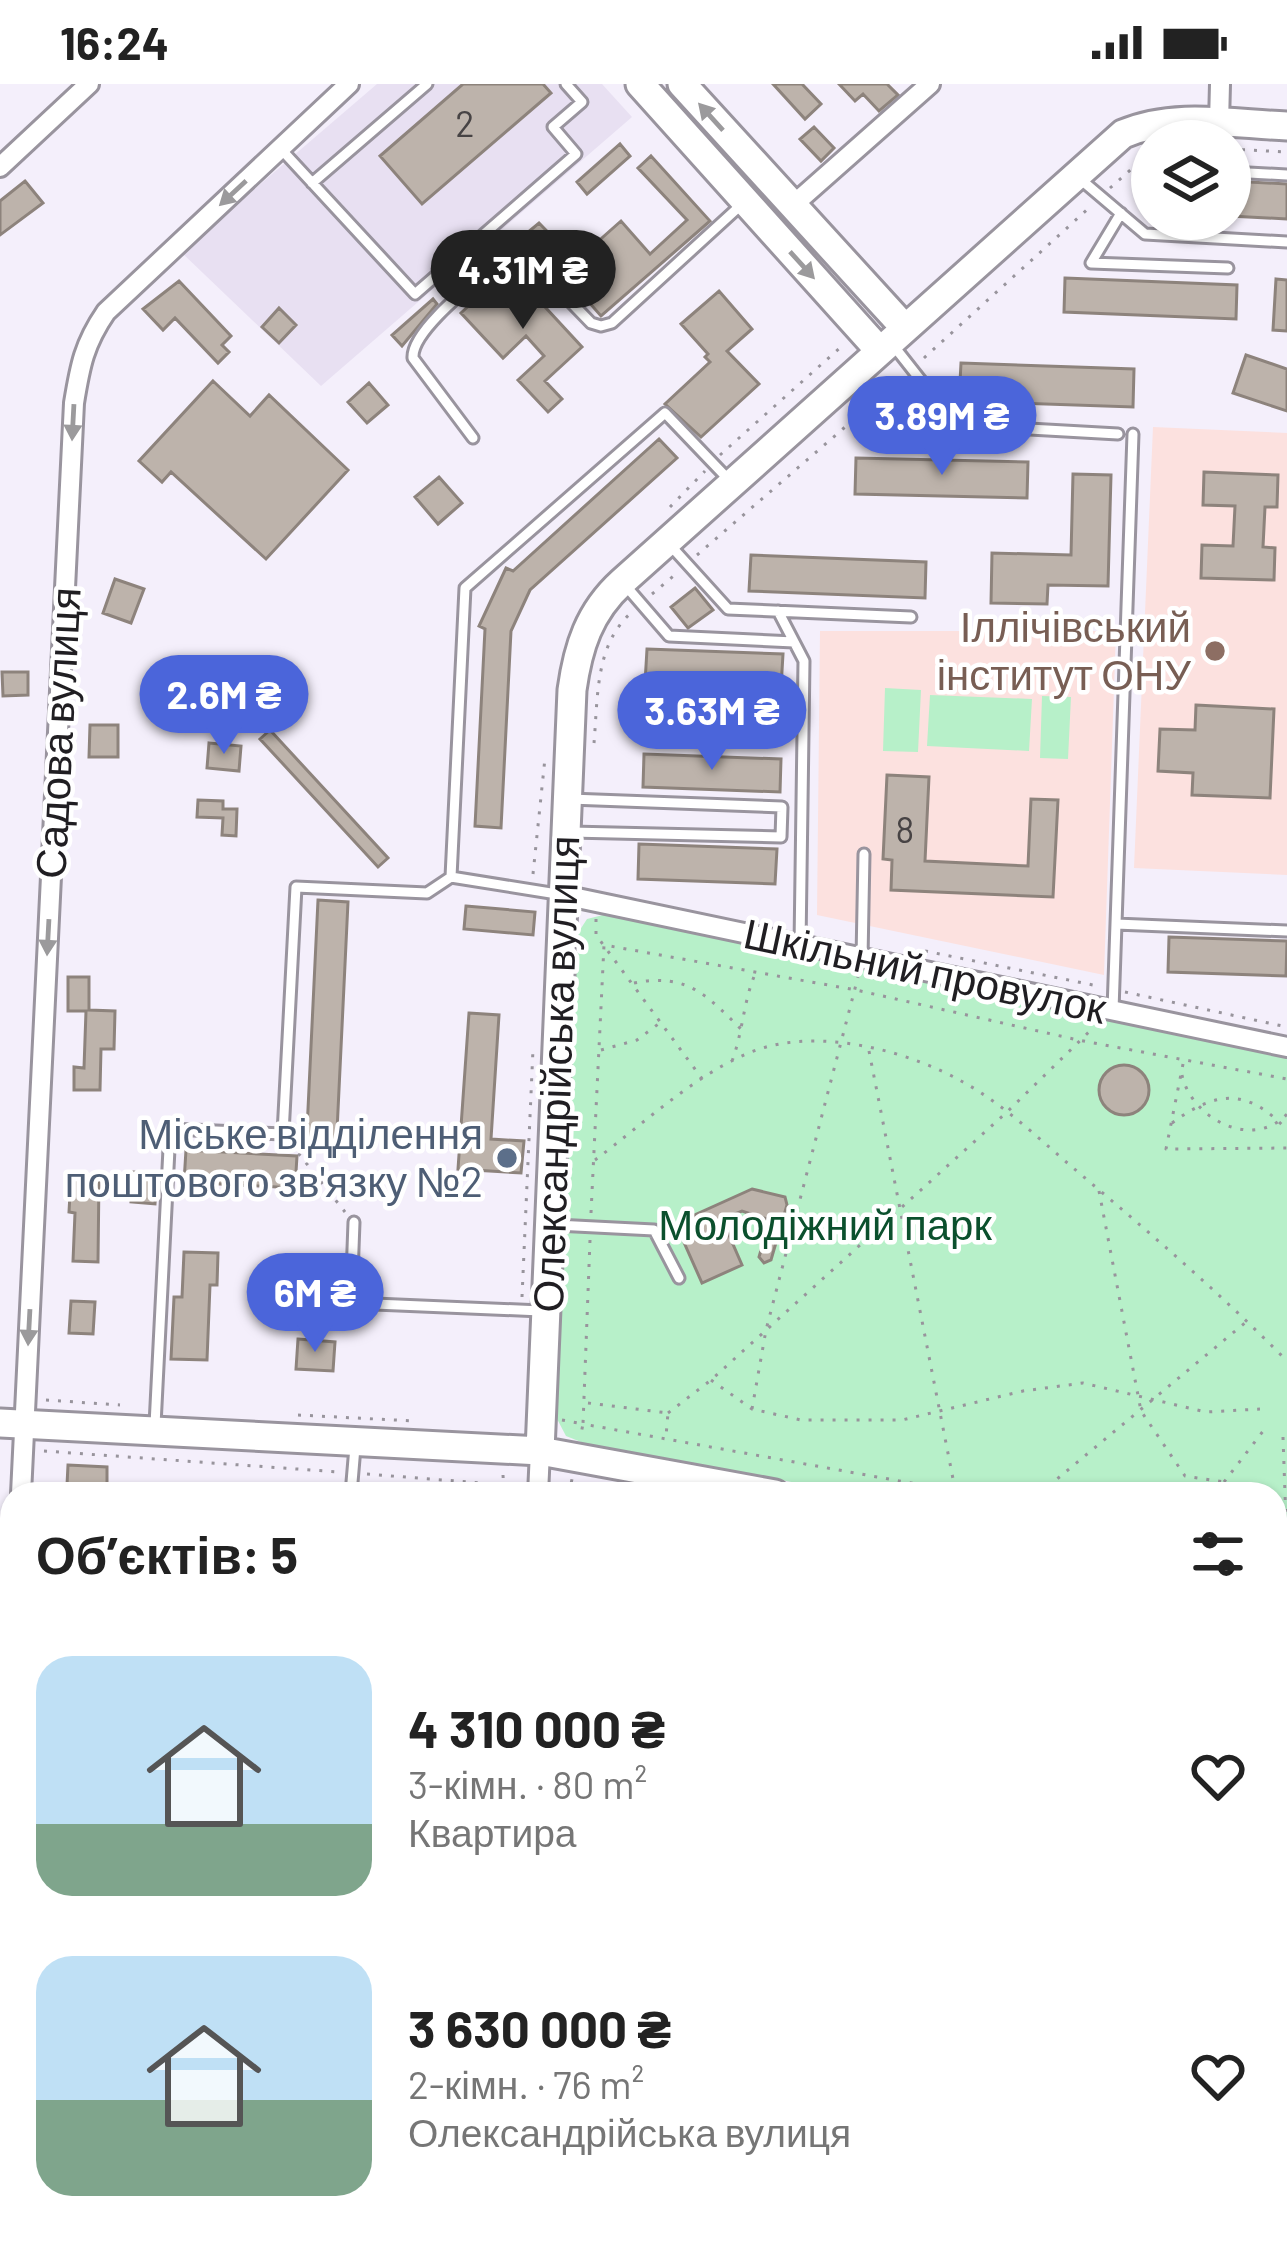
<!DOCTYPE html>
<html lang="uk">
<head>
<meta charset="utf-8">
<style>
  body { margin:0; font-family:Barlow,sans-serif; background:#f6f6f6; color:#222; height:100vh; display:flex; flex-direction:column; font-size:45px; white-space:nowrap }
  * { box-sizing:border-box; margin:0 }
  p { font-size:39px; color:#767676 }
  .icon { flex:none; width:66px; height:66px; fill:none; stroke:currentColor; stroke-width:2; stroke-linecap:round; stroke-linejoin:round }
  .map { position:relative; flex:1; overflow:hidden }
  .sheet { position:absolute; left:0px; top:1398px; width:1287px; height:768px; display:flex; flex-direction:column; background:#fff; border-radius:36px 36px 0 0; box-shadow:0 3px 9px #0004 }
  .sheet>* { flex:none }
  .tools { position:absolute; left:1131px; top:36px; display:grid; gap:24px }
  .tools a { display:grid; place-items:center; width:120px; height:120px; border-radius:50%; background:#fff; box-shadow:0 3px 9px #0004; font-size:60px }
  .price { position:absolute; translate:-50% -102px; padding:0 27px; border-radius:42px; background:#4b65da; color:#fff; font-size:39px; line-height:78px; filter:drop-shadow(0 3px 6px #0008) }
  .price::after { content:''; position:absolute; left:50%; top:72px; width:36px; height:27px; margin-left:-18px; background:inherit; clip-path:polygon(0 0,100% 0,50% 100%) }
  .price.current { background:#222; color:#fff }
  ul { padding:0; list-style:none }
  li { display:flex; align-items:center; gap:36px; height:300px; padding:0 36px }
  li span { display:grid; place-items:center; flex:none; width:336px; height:240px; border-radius:36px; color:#555 }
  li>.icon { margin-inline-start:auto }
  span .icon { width:144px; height:144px; fill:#fffc; stroke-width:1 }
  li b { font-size:51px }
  h2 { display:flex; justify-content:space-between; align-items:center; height:144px; padding:0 36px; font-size:51px }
  .status { display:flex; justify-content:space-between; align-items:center; height:84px; padding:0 60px; background:#fff; direction:ltr }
  .status svg { height:33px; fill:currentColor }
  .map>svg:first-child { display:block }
</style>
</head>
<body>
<div class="status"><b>16:24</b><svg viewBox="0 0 49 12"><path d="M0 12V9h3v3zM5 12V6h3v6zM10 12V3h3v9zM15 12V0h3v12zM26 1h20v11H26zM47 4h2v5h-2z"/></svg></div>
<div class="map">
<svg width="1287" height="2166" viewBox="0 0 1287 2166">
  <rect width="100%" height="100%" fill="#f4effb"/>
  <path fill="#e8e0f2" d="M377 0H602L632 33 321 302 181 168Z"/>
  <path fill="#fce1df" d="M1153 343 1287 349V791L1134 784Z
    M820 547H1116L1104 891 817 831Z
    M1275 1963 1287 1969V2050L1275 2072Z
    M1287 2082V2166H1239L1246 2154H1275V2103Z
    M698 2154H1229L1223 2166H694Z"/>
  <path fill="#b7f0c9" d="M885 604 921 606 918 668 883 667Z
    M930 611 1032 615 1029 667 927 662Z
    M1042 612 1071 613 1068 675 1040 674Z
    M607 830 1287 973V1489L1275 1487V1410H856L586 1360 566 1352 555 1331 576 852 587 835Z
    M706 2154H1048L1070 2166H702Z"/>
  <path fill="#bdb3ab" stroke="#8d837c" stroke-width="3" d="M463 0H543L551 9 422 120 380 72Z
    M773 0H802L821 20 805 35Z
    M839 0H887L898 11 879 27 863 10 855 17Z
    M814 43 834 64 821 77 800 55Z
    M620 60 630 72 587 110 577 98Z
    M651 72 710 137 601 232 538 160 531 165 521 154 539 139 576 177 621 137 650 170 687 136 638 84Z
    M25 97 43 119 0 151V117Z
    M1230 97 1287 100V135L1230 132Z
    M509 184 582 263 545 297 562 315 548 328 518 296 544 272 526 252 503 274 461 229Z
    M1065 194 1237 201 1236 235 1064 228Z
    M1276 195 1287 196V247L1273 246Z
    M179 197 231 252 222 261 229 268 218 279 175 234 163 246 143 225Z
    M719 207 752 245 727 267 759 300 701 353 665 320 710 278 705 273 708 270 681 240Z
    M433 215 437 220 402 262 392 251Z
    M279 224 296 241 279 259 262 243Z
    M1246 271 1287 285V327L1233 309Z
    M961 279 1134 285 1133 323 959 317Z
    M213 297 250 332 269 311 348 386 266 475 171 388 162 398 139 377Z
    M369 299 388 321 367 339 348 318Z
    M659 355 677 374 530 506 511 547 501 744 475 742 485 545 479 542 506 484 513 487Z
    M856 374 1028 378 1027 414 855 410Z
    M1204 388 1278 391 1277 423H1265L1263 463 1275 464 1274 496 1201 494 1202 461 1233 462 1235 422 1203 421Z
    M1073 390 1111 391 1108 502 1048 501 1047 520 991 519 992 469 1071 471Z
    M439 393 462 419 438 440 415 413Z
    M751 471 926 478 925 514 749 507Z
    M115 495 144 505 131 539 103 529Z
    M695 504 713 526 688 544 671 523Z
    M647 565 783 570 781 604 645 599Z
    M2 588H28V611L3 612Z
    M1196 621 1274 625 1270 714 1192 711 1193 689 1158 687 1160 645 1195 646Z
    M90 641H118V673H89Z
    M270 646 388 774 378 783 260 655Z
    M209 659 241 662 239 687 207 684Z
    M644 670 781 675 780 708 643 703Z
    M887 691 929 693 925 777 1028 782 1031 715 1058 716 1053 813 891 806 892 776 883 775Z
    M198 716 223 717V725H237L236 752 222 751 223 734 197 733Z
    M639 760 777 765 775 800 638 795Z
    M318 816 348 818 336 1068 306 1067Z
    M466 822 535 828 533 851 464 845Z
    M1169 853 1287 857 1286 892 1168 888Z
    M68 893H89V926L115 927 114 965H101L100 1006H74V983L84 984 86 927H68Z
    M469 929 499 931 491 1055 524 1057 521 1089 458 1085Z
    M1099 1006a25 25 0 1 1 50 0a25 25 0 1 1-50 0Z
    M186 1066 297 1072 295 1104 184 1098Z
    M133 1088 157 1089 155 1120 131 1118Z
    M71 1092 99 1093 98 1178 73 1177 75 1129 69 1128Z
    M752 1105 785 1113 787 1121 771 1176 764 1179 759 1173 770 1136 742 1127 722 1135 742 1181 702 1199 682 1154 685 1153 679 1138Z
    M184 1168 218 1169 217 1201H210L207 1276 171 1275 174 1213H182Z
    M71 1217 95 1218 93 1250 69 1249Z
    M298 1255 335 1258 333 1287 296 1285Z
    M68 1381 107 1383V1403L67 1401Z"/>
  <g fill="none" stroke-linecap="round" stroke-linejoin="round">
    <defs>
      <path id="lane" d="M280 64 415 210 576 70 553 43 582 18 566 0
        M1230 88 1287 91
        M1079 94 1145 150 1287 158
        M312 99 427 0
        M1121 129 1091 179 1228 184
        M893 261 956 341 1118 350
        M473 354 413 274C411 245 482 193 505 172L530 176 591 239 601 242 612 239 741 121
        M670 461 728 525 911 533
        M625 501 669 552 794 558
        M778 527 804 577 800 861
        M570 715 782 723 781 753 571 748
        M451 793 465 504 665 329 729 396
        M1116 840 1287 847
        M862 874 864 770
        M1113 926 1133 350
        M354 1138 351 1219 541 1227
        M556 1141 654 1146 679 1194
        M155 1341 170 1045 283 1050 296 803 427 809 451 793 557 810
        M351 1410 355 1363
        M1275 1562 1284 1509
        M1275 1608 1287 1621
        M1275 1694 1283 1696 1287 1672
        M1275 1781 1287 1782
        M380 2166V2154"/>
      <path id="street" d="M1219 39 1220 0
        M0 83 89 0
        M792 122 930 0
        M563 811 1287 963
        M21 1410 74 319C80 282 84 260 106 228L349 0
        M538 1410 540 1367
        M0 1862 12 1611
        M0 2004 12 2005
        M180 2166V2154
        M504 2166V2154"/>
      <path id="secondary" d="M640 0 879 266
        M682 0 904 243
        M0 1339 540 1367 775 1410
        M540 1367 572 606C578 563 589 528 622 498L1123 50C1174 28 1233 40 1287 42
        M1275 1502 1287 1504"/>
    </defs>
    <use href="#lane" stroke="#99949e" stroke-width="15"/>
    <use href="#street" stroke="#99949e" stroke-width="24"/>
    <use href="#secondary" stroke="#99949e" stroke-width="33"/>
    <path stroke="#98949c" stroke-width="3" stroke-dasharray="3 9" stroke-linecap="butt" d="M1230 65 1287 68
      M1110 104 1137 80 1152 73
      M924 274 1090 123
      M720 371 843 261
      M670 423 705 387
      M697 471 903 293
      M652 510 677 489
      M594 659C598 613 595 561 631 529
      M533 790 545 674
      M596 835V851L703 996
      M925 867 1098 902
      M634 899C689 888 708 913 744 948
      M1125 908 1287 943
      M601 966 637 956 661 938
      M869 967 955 1405
      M732 977C743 948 743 919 755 890
      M1183 980 1166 1065 1287 1064
      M1182 991C1191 1034 1252 1067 1287 1030
      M1172 1039C1217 1006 1248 1004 1287 1046
      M291 1060 345 1128
      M595 1076C645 1039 709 977 770 962 831 947 910 968 963 998 1005 1021 1041 1057 1078 1088 1150 1149 1221 1210 1287 1277
      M1099 1107 1141 1327 1185 1392 1224 1398
      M591 1129 604 861 856 906 1078 956 1287 995
      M590 1156 583 1340 972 1410
      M522 1213 533 965
      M711 1296 752 1325 801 1336H902L1023 1307 1083 1299 1206 1328 1260 1325
      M46 1316 120 1321
      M588 1319 668 1329 666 1352
      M752 1325 766 1246 858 893
      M668 1329 711 1296 1007 1028 1094 943
      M298 1331 414 1337
      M562 1336 583 1340 581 1350
      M1283 1353 1287 1466
      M44 1367 339 1388
      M367 1390 519 1402
      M503 1391 504 1410
      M558 1406 569 1407
      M569 1410 572 1395
      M1039 1410 1246 1238
      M1224 1410V1398L1267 1342
      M478 2166 479 2154
      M530 2166V2154"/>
    <use href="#lane" stroke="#fff" stroke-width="9"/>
    <use href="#street" stroke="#fff" stroke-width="18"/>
    <use href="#secondary" stroke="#fff" stroke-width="27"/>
  </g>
  <defs><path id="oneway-solid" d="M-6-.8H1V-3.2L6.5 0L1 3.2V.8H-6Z" transform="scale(3)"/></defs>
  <g fill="#9b9a9c">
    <use href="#oneway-solid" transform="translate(711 33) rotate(-132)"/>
    <use href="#oneway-solid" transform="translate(233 109) rotate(137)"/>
    <use href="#oneway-solid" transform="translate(802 181) rotate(48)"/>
    <use href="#oneway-solid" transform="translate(73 338) rotate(93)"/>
    <use href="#oneway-solid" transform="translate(48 853) rotate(93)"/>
    <use href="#oneway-solid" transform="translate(29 1243) rotate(93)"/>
  </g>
  <circle fill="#8d6e63" stroke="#fff" stroke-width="4.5" cx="1215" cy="567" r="12"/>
  <circle fill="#5c6f8a" stroke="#fff" stroke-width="4.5" cx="507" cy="1074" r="12"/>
  <g text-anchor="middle" stroke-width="9" stroke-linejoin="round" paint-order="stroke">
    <g font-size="36" fill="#474344">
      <text x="465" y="53">2</text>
      <text x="905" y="759">8</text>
    </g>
    <g font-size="42" fill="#785e54" stroke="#fff" text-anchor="end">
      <text x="1191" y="558">Іллічівський<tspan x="1191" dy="48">інститут ОНУ</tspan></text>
    </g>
    <g font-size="42" fill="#201e22" stroke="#fff">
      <text transform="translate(58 649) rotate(-87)" y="15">Садова вулиця</text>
      <text transform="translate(925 887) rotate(12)" y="15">Шкільний провулок</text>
      <text transform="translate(556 990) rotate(-88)" y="15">Олександрійська вулиця</text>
    </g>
    <g font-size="42" fill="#4e5e75" stroke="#fff" text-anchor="end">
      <text x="483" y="1065">Міське відділення<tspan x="483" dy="48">поштового зв'язку №2</tspan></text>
    </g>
    <g font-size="42" fill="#0b502d" stroke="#fff">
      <text x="825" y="1156">Молодіжний парк</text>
    </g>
  </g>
</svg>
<div class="tools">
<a><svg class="icon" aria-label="layers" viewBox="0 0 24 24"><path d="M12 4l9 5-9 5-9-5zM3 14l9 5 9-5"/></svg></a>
</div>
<b class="price current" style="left:523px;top:248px">4.31M ₴</b>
<b class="price" style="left:942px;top:394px">3.89M ₴</b>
<b class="price" style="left:224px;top:673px">2.6M ₴</b>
<b class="price" style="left:712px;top:689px">3.63M ₴</b>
<b class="price" style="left:315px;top:1271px">6M ₴</b>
<section class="sheet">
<h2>Об’єктів: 5<svg class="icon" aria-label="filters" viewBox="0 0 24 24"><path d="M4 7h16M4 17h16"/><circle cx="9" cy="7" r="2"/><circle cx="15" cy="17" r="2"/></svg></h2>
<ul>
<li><span style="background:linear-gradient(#bfe0f5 70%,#7fa58c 0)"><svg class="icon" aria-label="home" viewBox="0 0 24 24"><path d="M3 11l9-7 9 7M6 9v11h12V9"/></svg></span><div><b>4 310 000 ₴</b><p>3-кімн. · 80 m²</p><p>Квартира</p></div><svg class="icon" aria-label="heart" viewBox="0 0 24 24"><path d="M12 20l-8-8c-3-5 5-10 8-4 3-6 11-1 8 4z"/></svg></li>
<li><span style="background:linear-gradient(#bfe0f5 60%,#7fa58c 0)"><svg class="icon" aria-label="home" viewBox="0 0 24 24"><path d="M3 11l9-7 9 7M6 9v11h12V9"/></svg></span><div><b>3 630 000 ₴</b><p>2-кімн. · 76 m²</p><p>Олександрійська вулиця</p></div><svg class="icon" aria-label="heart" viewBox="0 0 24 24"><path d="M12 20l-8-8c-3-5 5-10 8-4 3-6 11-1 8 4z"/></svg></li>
</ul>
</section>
</div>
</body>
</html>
